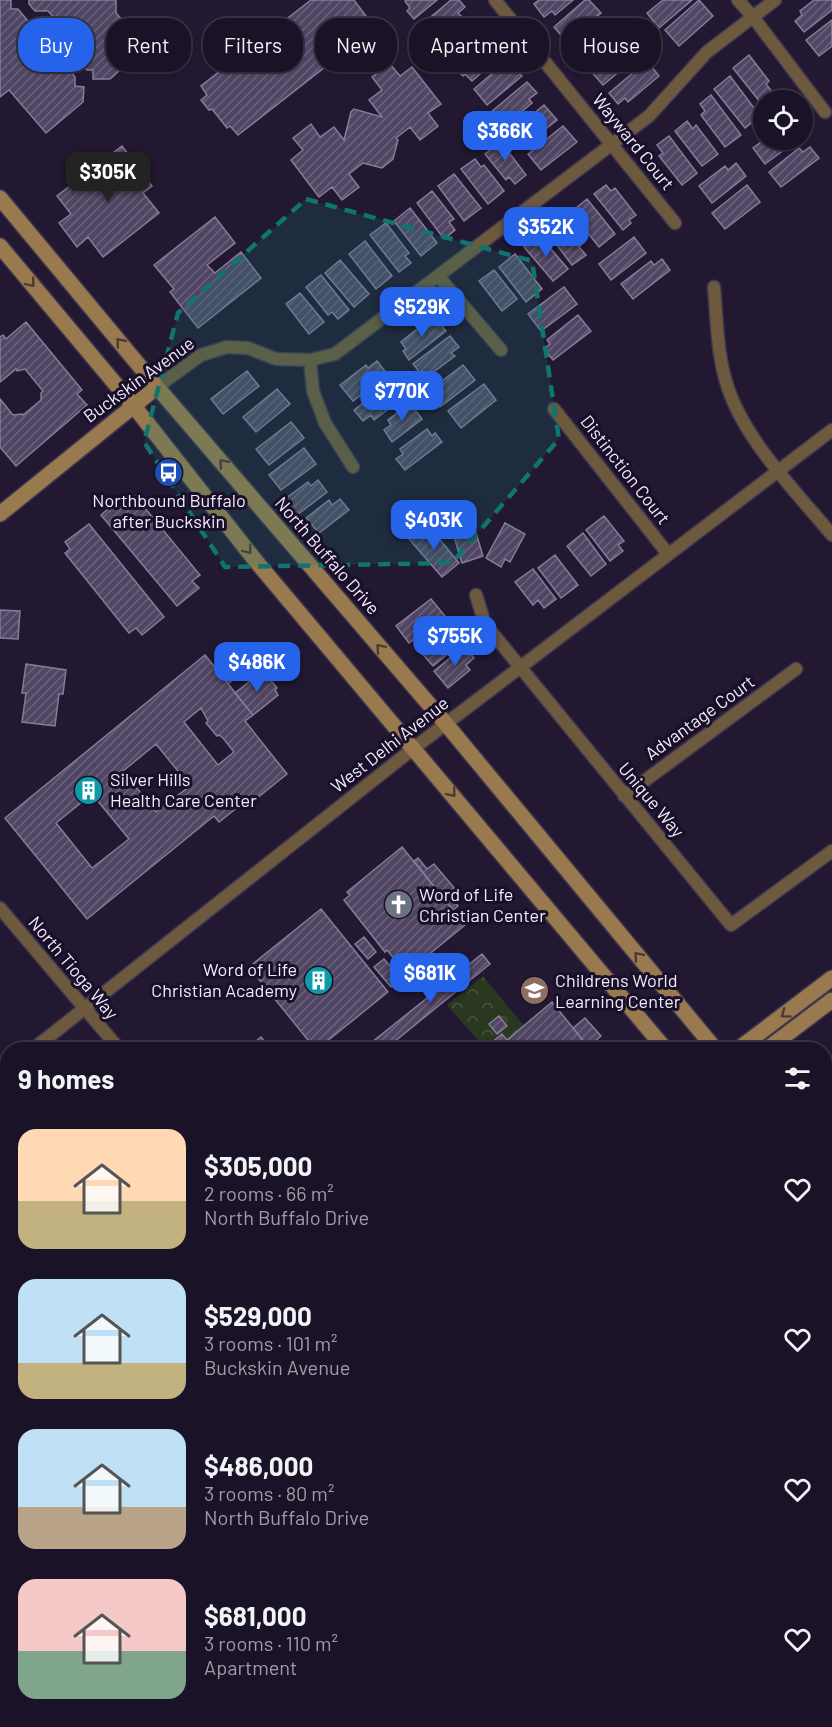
<!DOCTYPE html>
<html lang="en">
<head>
<meta charset="utf-8">
<style>
  body { margin:0; font-family:Barlow,sans-serif; background:#231b2e; color:#f1f3f6; height:100vh; display:flex; flex-direction:column; font-size:22px; white-space:nowrap }
  * { box-sizing:border-box; margin:0 }
  p { font-size:20px; color:#9f9ea7 }
  .icon { flex:none; width:33px; height:33px; fill:none; stroke:currentColor; stroke-width:2; stroke-linecap:round; stroke-linejoin:round }
  .map { position:relative; flex:1; overflow:hidden }
  .sheet { position:absolute; left:0px; top:1042px; width:832px; height:686px; display:flex; flex-direction:column; background:#1a1226; border-radius:24px 24px 0 0; box-shadow:0 2px 4px #0004,0 0 0 2px #383243 }
  .sheet>* { flex:none }
  .banner { position:absolute; left:18px; top:18px; width:796px; height:54px; display:flex; gap:12px }
  .fabs { position:absolute; left:753px; top:90px; display:grid; gap:12px }
  .fabs a { display:grid; place-items:center; width:60px; height:60px; border-radius:50%; background:#1a1226; box-shadow:0 2px 4px #0004,0 0 0 2px #383243; font-size:30px }
  .price { position:absolute; translate:-50% -51px; padding:0 14px; border-radius:12px; background:#2563eb; color:#fff; font-size:20px; line-height:39px; filter:drop-shadow(0 2px 3px #0008) }
  .price::after { content:''; position:absolute; left:50%; top:36px; width:18px; height:14px; margin-left:-9px; background:inherit; clip-path:polygon(0 0,100% 0,50% 100%) }
  .price.current { background:#222; color:#fff }
  ul { padding:0; list-style:none }
  li { display:flex; align-items:center; gap:18px; height:150px; padding:0 18px }
  li span { display:grid; place-items:center; flex:none; width:168px; height:120px; border-radius:18px; color:#555 }
  li>.icon { margin-inline-start:auto }
  span .icon { width:72px; height:72px; fill:#fffc; stroke-width:1 }
  li b { font-size:26px }
  h2 { display:flex; justify-content:space-between; align-items:center; height:72px; padding:0 18px; font-size:26px }
  .pill { padding:0 21px; border-radius:24px; background:#1a1226; box-shadow:0 2px 4px #0004,0 0 0 2px #383243; font-size:21px; line-height:54px }
  .pill.current { background:#2563eb; color:#fff }
  .map>svg:first-child { display:block }
</style>
</head>
<body>
<div class="map">
<svg width="832" height="1727" viewBox="0 0 832 1727">
  <defs>
    <pattern id="sand-dots" width="8" height="8" patternUnits="userSpaceOnUse" patternTransform="scale(1.5)"><rect width="8" height="8" fill="#2d2504"/><path d="M2 2h.1M6 6h.1" fill="none" stroke="#4c452a" stroke-width="1.8" stroke-linecap="round"/></pattern>
    <pattern id="park-crowns" width="20" height="18" patternUnits="userSpaceOnUse" patternTransform="scale(1.5)"><rect width="20" height="18" fill="#2b3820"/><path d="M2 6a3 3 0 1 1 6 0M12 15a3 3 0 1 1 6 0" fill="none" stroke="#4a5541"/></pattern>
    <pattern id="building-hatch" width="6" height="6" patternUnits="userSpaceOnUse" patternTransform="scale(1.5)"><rect width="6" height="6" fill="#504663"/><path d="M-1 1l2-2M0 6l6-6M5 7l2-2" fill="none" stroke="#6a617a"/></pattern>
  </defs>
  <rect width="100%" height="100%" fill="#231832"/>
  <path fill="url(#sand-dots)" d="M0 1254 8 1263 7 1587 0 1578Z"/>
  <path fill="url(#park-crowns)" d="M483 976 524 1026 507 1040 502 1034 485 1048 447 1005Z"/>
  <path fill="url(#building-hatch)" stroke="#877b9b" stroke-width="1.5" fill-rule="evenodd" d="M0 0H11V9H18L28 21 27 31 58 67H67L75 77V86L84 87 83 102 46 133 9 90 0 97Z
    M29 0H116V13L141 41V51L110 79H93V70H87L78 60V45L48 11H35L29 4Z
    M311 0H354L375 28 238 135 230 126 227 128 212 109 209 110 201 100 207 95 201 86Z
    M406 0H437L414 19 407 11 410 8 405 1Z
    M451 0H459L465 7 458 13 461 16 435 38 429 32 427 34 420 26Z
    M539 0H573L555 15 552 11 544 17 534 4Z
    M585 0H589L601 13 568 43 554 27Z
    M663 0H692L659 28 647 13Z
    M699 0 713 16 679 46 665 30Z
    M814 0H832V10L804 32 795 21 802 15 800 11Z
    M473 18 486 33 452 62 439 46Z
    M832 20V46L819 56 806 40Z
    M600 24 613 39 592 58 588 54 581 60 571 49Z
    M491 39 501 50 494 56 497 59 472 81 465 74 463 76 456 69Z
    M624 41 637 57 603 85 589 69Z
    M749 55 769 81 766 84 777 98 773 100H764V107L733 68Z
    M508 60 522 76 487 105 474 89Z
    M647 61 659 76 628 102 625 98 618 104 609 93Z
    M390 64 400 76 412 67 441 104 428 113 438 126 420 140 410 127 396 138 398 140 393 159 382 168 363 163 349 174 359 187 342 200 332 187 319 197 291 160 303 150 293 138 311 124 320 137 334 127 344 140 351 112 354 109 382 117 369 100 382 90 372 77Z
    M730 76 760 116 745 128 714 89Z
    M527 82 537 93 529 99 532 103 507 124 501 118 498 121 491 112Z
    M711 95 741 135 725 147 701 115 705 111 700 104Z
    M544 105 557 120 525 146 513 131Z
    M687 121 693 129 696 125 718 154 702 166 675 131Z
    M563 126 577 142 541 170 528 154Z
    M669 136 697 173 682 185 659 156 663 153 657 145Z
    M498 138 526 175 515 184 509 177 506 180 485 154 493 148 490 144Z
    M764 140H795L796 141 765 164 753 148Z
    M122 146 152 186 143 193 159 213 103 257 88 237 77 247 59 223 71 214 57 196Z
    M810 147 819 158 781 187 769 172 799 148 803 152Z
    M475 159 481 167 484 165 504 191 488 204 461 169Z
    M736 163 746 176 712 203 699 186 725 166 728 170Z
    M454 174 481 208 464 221 438 186Z
    M606 185 611 191 615 188 636 215 629 220 631 223 623 230 594 194Z
    M747 185 760 202 725 229 712 213Z
    M432 191 454 219 449 222 455 230 444 239 417 203Z
    M587 199 615 234 599 247 571 212Z
    M410 208 437 243 421 256 394 221Z
    M215 217 235 243 207 265 215 273 241 252 261 278 198 328 170 292 174 289 154 265Z
    M564 219 582 244 579 247 586 255 572 265 547 232Z
    M386 223 409 253 405 256 411 263 399 272 370 235Z
    M539 235 568 269 553 281 524 247Z
    M634 237 646 253 611 280 599 264Z
    M365 241 392 276 376 289 349 254Z
    M515 254 542 289 526 302 499 267Z
    M662 259 670 270 633 299 621 284 651 261 654 265Z
    M340 260 369 294 354 307 325 273Z
    M494 270 517 299 502 311 479 281Z
    M321 275 349 310 338 319 332 312 328 315 306 287Z
    M564 287 577 304 541 331 528 314Z
    M300 293 324 322 309 334 286 304Z
    M578 315 591 331 553 360 544 349 550 344 547 340Z
    M437 320 446 331 409 360 403 351 406 349 401 342 427 321 430 326Z
    M26 322 82 390 77 394 87 405 16 466 0 447V399L13 415 22 414 23 415 41 400V393L43 391 25 369 17 371 16 369 0 382V337L3 335 6 339Z
    M450 336 459 347 451 353 455 356 427 377 422 371 420 373 413 364Z
    M377 361 388 375 353 401 340 385 366 365 368 368Z
    M463 365 475 380 440 407 428 392Z
    M247 371 259 386 223 414 211 399Z
    M391 381 404 397 374 420 371 415 363 421 354 410Z
    M484 384 496 400 461 428 448 411Z
    M277 389 290 404 256 432 243 417Z
    M410 403 422 419 392 442 384 430 391 425 388 420Z
    M291 422 304 438 269 465 256 449Z
    M427 429 432 436 435 433 442 442 405 470 396 459 403 454 400 449Z
    M304 448 316 464 281 490 269 475Z
    M318 480 327 492 297 515 285 499 308 482 311 486Z
    M135 496 200 575 192 581 199 588 177 606 101 515 122 497 127 503Z
    M340 499 349 510 319 533 306 518 329 500 332 505Z
    M469 510 483 556 462 563 448 517Z
    M604 516 624 541 618 545 623 551 610 561 586 530Z
    M505 523 525 534 510 562 505 559 501 567 486 558Z
    M89 524 164 617 142 635 136 628 129 633 65 553 70 549 65 542Z
    M427 524 459 563 442 577 409 539Z
    M583 533 606 564 591 576 567 546Z
    M555 555 578 585 561 598 538 568Z
    M533 569 556 599 544 608 538 600 533 605 515 582Z
    M431 599 445 616 409 643 396 626Z
    M0 610 20 611 18 639 0 638Z
    M446 627 460 644 433 666 419 650Z
    M465 646 474 658 466 665 470 670 448 688 434 671Z
    M205 655 253 715 245 721 287 774 251 803 248 799 219 822 214 816 87 919 5 818ZM201 708 208 721 206 723 217 736 219 735 223 738 234 752 218 765 184 722ZM156 744 190 786 156 812 123 771ZM92 794 129 839 92 868 56 823Z
    M26 664 66 670 63 694H59L55 726 22 722 26 693H22Z
    M223 665 234 679 228 684 217 670Z
    M260 673 263 677 266 674 277 688 275 690 278 695 253 715 235 693Z
    M402 847 465 925 410 970 407 966 403 969 387 950 385 952 344 900 350 895 347 892Z
    M418 858 427 869 434 864 456 890 449 895 458 906 453 910 414 861Z
    M321 909 388 992 316 1050 249 967Z
    M364 937 376 952 368 959 355 944Z
    M482 954 490 964 384 1050H376L371 1043Z
    M384 959 401 979 391 987 374 967Z
    M552 1002 591 1050H555L547 1040 535 1050H487L485 1048 502 1034 507 1040Z
    M499 1016 507 1026 497 1034 489 1024Z
    M585 1018 601 1036 588 1047 573 1028Z
    M261 1037 271 1050H245Z"/>
  <g fill="none" stroke-linecap="round" stroke-linejoin="round">
    <defs>
      <path id="street" d="M495 0 675 223
        M738 0 753 17 825 112
        M438 276 501 350
        M714 287C717 321 717 356 728 388 745 440 797 493 832 535
        M310 360 313 391 325 423 353 467
        M157 387 201 355 227 347 248 348 276 359 310 360 335 354 649 116 707 52 775 0
        M554 409 668 554
        M476 595 485 624 731 925 832 851
        M624 796 796 669
        M0 908 120 1050
        M32 1050 414 748 832 430
        M0 1075 8 1069
        M825 1379 832 1373
        M825 1399 832 1408
        M214 1720 220 1727
        M435 1720 440 1727
        M685 1727 692 1720"/>
      <path id="secondary" d="M0 198 157 387 446 724 716 1050
        M0 246 133 405 255 560 666 1050
        M0 514 157 387
        M737 1050 832 978
        M766 1050 832 1000
        M825 1181 832 1189
        M825 1241 832 1250
        M0 1603 8 1612
        M0 1637 8 1634
        M0 1655 8 1649"/>
    </defs>
    <use href="#street" stroke="#40364f" stroke-width="15"/>
    <use href="#secondary" stroke="#40364f" stroke-width="18"/>
    <use href="#street" stroke="#6d593e" stroke-width="12"/>
    <use href="#secondary" stroke="#997a4e" stroke-width="15"/>
  </g>
  <defs><path id="oneway-chevron" d="M-2-3.5L2.5 0L-2 3.5" fill="none" stroke-width="1.6" stroke-linecap="round" stroke-linejoin="round" transform="scale(1.5)"/></defs>
  <g stroke="#4c3a37">
    <use href="#oneway-chevron" transform="translate(31 283) rotate(50)"/>
    <use href="#oneway-chevron" transform="translate(120 342) rotate(-130)"/>
    <use href="#oneway-chevron" transform="translate(223 463) rotate(-130)"/>
    <use href="#oneway-chevron" transform="translate(248 550) rotate(52)"/>
    <use href="#oneway-chevron" transform="translate(380 648) rotate(-131)"/>
    <use href="#oneway-chevron" transform="translate(452 793) rotate(50)"/>
    <use href="#oneway-chevron" transform="translate(638 956) rotate(-130)"/>
    <use href="#oneway-chevron" transform="translate(785 1014) rotate(143)"/>
  </g>
  <path fill="#0f766e" fill-opacity="0.2" stroke="#0f766e" stroke-width="4.5" stroke-dasharray="12 8" stroke-linejoin="round" d="M306 199 532 261 559 439 452 563 225 567 144 442 178 313Z"/>
  <defs>
    <symbol id="bus-disc" viewBox="-11 -11 22 22"><circle r="9.5" fill="#1a4fb4" stroke="#190f28"/><path d="M-5-6H5V4H4V6H2V4H-2V6H-4V4H-5ZM-3.5-4V0h7V-4ZM-3.5 1.2v1.5H-2V1.2ZM2 1.2v1.5H3.5V1.2Z" fill="#fff"/></symbol>
    <symbol id="building-disc" viewBox="-11 -11 22 22"><circle r="9.5" fill="#0f9aa8" stroke="#190f28"/><path d="M-4-6H4V6H1V3H-1V6H-4ZM-2.5-4.3h1.7v1.8h-1.7ZM.8-4.3h1.7v1.8H.8ZM-2.5-1h1.7V.8h-1.7ZM.8-1h1.7V.8H.8Z" fill="#fff"/></symbol>
    <symbol id="church-disc" viewBox="-11 -11 22 22"><circle r="9.5" fill="#6b7280" stroke="#190f28"/><path d="M-1.2-6h2.4v3.5h3.3v2.4h-3.3V6h-2.4V-.1h-3.3v-2.4h3.3Z" fill="#fff"/></symbol>
    <symbol id="school-disc" viewBox="-11 -11 22 22"><circle r="9.5" fill="#8d6e63" stroke="#190f28"/><path d="M0-5L7-2L0 1L-7-2ZM-4 1L0 2.5L4 1V4Q0 6-4 4Z" fill="#fff"/></symbol>
  </defs>
  <g fill-rule="evenodd">
    <use href="#bus-disc" x="152" y="456" width="33" height="33"/>
    <use href="#building-disc" x="72" y="774" width="33" height="33"/>
    <use href="#church-disc" x="382" y="888" width="33" height="33"/>
    <use href="#building-disc" x="302" y="964" width="33" height="33"/>
    <use href="#school-disc" x="518" y="974" width="33" height="33"/>
  </g>
  <g text-anchor="middle" stroke-width="6" stroke-linejoin="round" paint-order="stroke">
    <g font-size="18" fill="#f2ecfe" stroke="#190f28">
      <text transform="translate(633 142) rotate(51)" y="6">Wayward Court</text>
      <text transform="translate(139 380) rotate(-36)" y="6">Buckskin Avenue</text>
      <text transform="translate(625 470) rotate(52)" y="6">Distinction Court</text>
      <text transform="translate(327 556) rotate(49)" y="6">North Buffalo Drive</text>
      <text transform="translate(700 718) rotate(-36)" y="6">Advantage Court</text>
      <text transform="translate(390 745) rotate(-38)" y="6">West Delhi Avenue</text>
      <text transform="translate(651 800) rotate(50)" y="6">Unique Way</text>
      <text transform="translate(73 968) rotate(50)" y="6">North Tioga Way</text>
    </g>
    <g font-size="18" fill="#f2ecfe" stroke="#190f28" text-anchor="start">
      <text x="169" y="507" text-anchor="middle">Northbound Buffalo<tspan x="169" dy="21">after Buckskin</tspan></text>
      <text x="110" y="786">Silver Hills<tspan x="110" dy="21">Health Care Center</tspan></text>
      <text x="419" y="901">Word of Life<tspan x="419" dy="21">Christian Center</tspan></text>
      <text x="297" y="976" text-anchor="end">Word of Life<tspan x="297" dy="21">Christian Academy</tspan></text>
      <text x="555" y="987">Childrens World<tspan x="555" dy="21">Learning Center</tspan></text>
    </g>
  </g>
</svg>
<div class="fabs">
<a><svg class="icon" aria-label="locate" viewBox="0 0 24 24"><circle cx="12" cy="12" r="6"/><path d="M12 2v4M12 18v4M2 12h4M18 12h4"/></svg></a>
</div>
<b class="price" style="left:505px;top:162px">$366K</b>
<b class="price current" style="left:108px;top:203px">$305K</b>
<b class="price" style="left:546px;top:258px">$352K</b>
<b class="price" style="left:422px;top:338px">$529K</b>
<b class="price" style="left:402px;top:422px">$770K</b>
<b class="price" style="left:434px;top:551px">$403K</b>
<b class="price" style="left:455px;top:667px">$755K</b>
<b class="price" style="left:257px;top:693px">$486K</b>
<b class="price" style="left:430px;top:1004px">$681K</b>
<div class="banner">
<a class="pill current">Buy</a>
<a class="pill">Rent</a>
<a class="pill">Filters</a>
<a class="pill">New</a>
<a class="pill">Apartment</a>
<a class="pill">House</a>
</div>
<section class="sheet">
<h2>9 homes<svg class="icon" aria-label="filters" viewBox="0 0 24 24"><path d="M4 7h16M4 17h16"/><circle cx="9" cy="7" r="2"/><circle cx="15" cy="17" r="2"/></svg></h2>
<ul>
<li><span style="background:linear-gradient(#ffd9b3 60%,#c2b280 0)"><svg class="icon" aria-label="home" viewBox="0 0 24 24"><path d="M3 11l9-7 9 7M6 9v11h12V9"/></svg></span><div><b>$305,000</b><p>2 rooms · 66 m²</p><p>North Buffalo Drive</p></div><svg class="icon" aria-label="heart" viewBox="0 0 24 24"><path d="M12 20l-8-8c-3-5 5-10 8-4 3-6 11-1 8 4z"/></svg></li>
<li><span style="background:linear-gradient(#bfe0f5 70%,#c2b280 0)"><svg class="icon" aria-label="home" viewBox="0 0 24 24"><path d="M3 11l9-7 9 7M6 9v11h12V9"/></svg></span><div><b>$529,000</b><p>3 rooms · 101 m²</p><p>Buckskin Avenue</p></div><svg class="icon" aria-label="heart" viewBox="0 0 24 24"><path d="M12 20l-8-8c-3-5 5-10 8-4 3-6 11-1 8 4z"/></svg></li>
<li><span style="background:linear-gradient(#bfe0f5 65%,#b9a48a 0)"><svg class="icon" aria-label="home" viewBox="0 0 24 24"><path d="M3 11l9-7 9 7M6 9v11h12V9"/></svg></span><div><b>$486,000</b><p>3 rooms · 80 m²</p><p>North Buffalo Drive</p></div><svg class="icon" aria-label="heart" viewBox="0 0 24 24"><path d="M12 20l-8-8c-3-5 5-10 8-4 3-6 11-1 8 4z"/></svg></li>
<li><span style="background:linear-gradient(#f6c9c9 60%,#7fa58c 0)"><svg class="icon" aria-label="home" viewBox="0 0 24 24"><path d="M3 11l9-7 9 7M6 9v11h12V9"/></svg></span><div><b>$681,000</b><p>3 rooms · 110 m²</p><p>Apartment</p></div><svg class="icon" aria-label="heart" viewBox="0 0 24 24"><path d="M12 20l-8-8c-3-5 5-10 8-4 3-6 11-1 8 4z"/></svg></li>
</ul>
</section>
</div>
</body>
</html>
